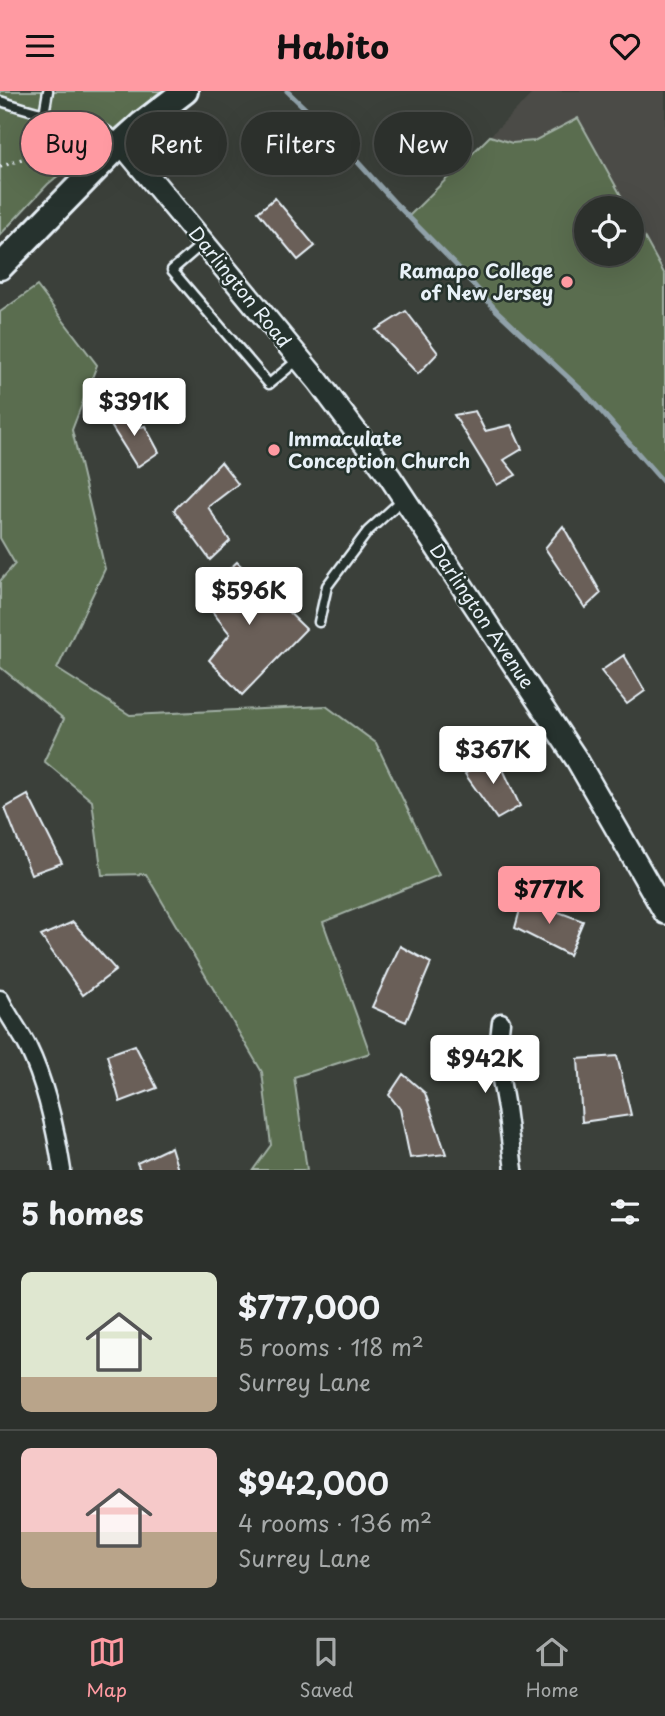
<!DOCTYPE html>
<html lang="en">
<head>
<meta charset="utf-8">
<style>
  body { margin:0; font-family:"Playpen Sans",sans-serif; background:#383c38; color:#f1f3f6; height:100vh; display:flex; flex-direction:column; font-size:26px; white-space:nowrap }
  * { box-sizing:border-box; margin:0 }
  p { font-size:23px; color:#a6a9a9 }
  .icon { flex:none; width:38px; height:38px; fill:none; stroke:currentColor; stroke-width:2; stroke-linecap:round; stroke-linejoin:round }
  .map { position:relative; height:1079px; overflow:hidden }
  .sheet { display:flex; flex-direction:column; background:#2c302c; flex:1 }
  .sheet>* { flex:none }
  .top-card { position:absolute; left:21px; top:21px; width:623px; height:63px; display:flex; gap:14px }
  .buttons { position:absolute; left:574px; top:105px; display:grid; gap:14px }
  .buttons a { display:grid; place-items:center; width:70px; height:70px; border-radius:50%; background:#2c302c; box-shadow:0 7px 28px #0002,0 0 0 2px #484b48; font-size:35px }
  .price { position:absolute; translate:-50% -60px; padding:0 16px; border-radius:7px; background:#fff; color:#222; font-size:23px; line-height:46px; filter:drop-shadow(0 2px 4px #0008) }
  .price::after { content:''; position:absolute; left:50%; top:42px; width:21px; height:16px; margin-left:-10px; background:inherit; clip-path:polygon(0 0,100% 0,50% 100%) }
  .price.active { background:#ff9aa2; color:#111 }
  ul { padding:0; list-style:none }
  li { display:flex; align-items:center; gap:21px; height:175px; padding:0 21px }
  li+li { border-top:2px solid #484b48 }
  li span { display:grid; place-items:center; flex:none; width:196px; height:140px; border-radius:10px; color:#555 }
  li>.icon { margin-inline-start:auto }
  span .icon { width:84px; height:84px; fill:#fffc; stroke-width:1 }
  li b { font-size:30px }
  h2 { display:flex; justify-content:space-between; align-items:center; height:84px; padding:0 21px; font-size:30px }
  .tag { padding:0 24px; border-radius:32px; background:#2c302c; box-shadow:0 7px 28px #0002,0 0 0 2px #484b48; font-size:24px; line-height:63px }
  .tag.active { background:#ff9aa2; color:#111 }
  header { display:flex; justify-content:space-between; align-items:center; height:91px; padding:0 21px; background:#ff9aa2; color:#111; font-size:32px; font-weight:700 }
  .menu { display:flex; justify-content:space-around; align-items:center; height:98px; border-top:2px solid #484b48; background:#2c302c; font-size:19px; color:#a6a9a9 }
  .menu a { display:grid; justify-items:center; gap:4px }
  .menu .active { color:#ff9aa2 }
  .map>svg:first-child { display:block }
</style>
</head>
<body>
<header><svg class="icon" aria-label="menu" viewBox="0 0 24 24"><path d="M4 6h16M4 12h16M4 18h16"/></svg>Habito<svg class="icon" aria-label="heart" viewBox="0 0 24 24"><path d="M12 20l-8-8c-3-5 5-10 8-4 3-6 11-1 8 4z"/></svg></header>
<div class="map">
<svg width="665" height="1079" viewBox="0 0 665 1079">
  <rect width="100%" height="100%" fill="#3b403a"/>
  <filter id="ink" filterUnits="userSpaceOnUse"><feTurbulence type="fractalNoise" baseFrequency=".0143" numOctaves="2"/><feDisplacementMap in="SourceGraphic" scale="14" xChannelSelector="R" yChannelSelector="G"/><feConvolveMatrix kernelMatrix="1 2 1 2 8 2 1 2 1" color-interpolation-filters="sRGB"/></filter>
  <g filter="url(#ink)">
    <path fill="#4c4c47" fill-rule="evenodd" d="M535 0H665V393L586 303 497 220 409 126ZM586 117H632V163H586Z"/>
    <path fill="#5a6d50" stroke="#a1afa4" stroke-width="2" d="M0 0H161L48 93 0 144Z
      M578 27 628 117H586V163H632V124L665 184V393L586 303 497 220 456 174 408 126 490 45 512 52 534 50Z
      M37 195 97 274 72 339 105 478 57 578 130 624 326 615 376 652 439 784 323 831 370 962 294 986 307 1079H253L271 1054 262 981 146 783 102 784 92 710 44 670 64 628 0 576V490L15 473 0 447V221Z"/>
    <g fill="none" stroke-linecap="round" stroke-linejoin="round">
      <path stroke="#90a1a9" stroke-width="5" d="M287 0 336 47 394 111 456 174 497 220 586 303 665 393"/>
    </g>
    <path fill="#6b5f59" stroke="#e8f1f8" stroke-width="2" d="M275 107 315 155 298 169 258 121Z
      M406 220 438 262 418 283 376 239Z
      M129 316 136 337 145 335 159 361 137 376 110 333Z
      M475 320 485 340 511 334 522 358 504 369 516 384 497 394 454 324Z
      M221 371 238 393 208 416 230 450 210 469 174 419Z
      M563 435 601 502 585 517 545 457Z
      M237 471 306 538 242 604 209 569 230 543 200 505Z
      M624 564 645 600 627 613 601 580Z
      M494 659 520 715 497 728 465 683Z
      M28 704 62 772 31 783 5 717Z
      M523 808 583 830 569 864 515 837Z
      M73 831 116 879 83 904 41 845Z
      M400 855 431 872 406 931 372 916Z
      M135 954 157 997 120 1011 107 964Z
      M617 965 631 1024 582 1031 578 968Z
      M403 983 425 1002 446 1063 410 1067 400 1018 389 1004Z
      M171 1056 178 1079H140L137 1072Z"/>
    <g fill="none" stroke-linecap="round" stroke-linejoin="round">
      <defs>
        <path id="service" d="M0 10C14 14 28 19 42 22 70 29 97 29 119 49
          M44 23 48 0
          M201 154 172 179 269 293 299 268
          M319 531 327 495 368 440 402 409"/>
        <path id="minor" d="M0 908C8 925 20 940 28 956 45 991 56 1040 62 1079
          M501 931 497 966 506 1017 514 1079"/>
        <path id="secondary" d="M121 52 318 290 390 386 577 669 665 822"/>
        <path id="primary" d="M0 176 121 52 142 33 185 0"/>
      </defs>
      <use href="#service" stroke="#e8f1f8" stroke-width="13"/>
      <use href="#minor" stroke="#e8f1f8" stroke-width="21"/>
      <use href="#secondary" stroke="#e8f1f8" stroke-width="26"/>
      <use href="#primary" stroke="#e8f1f8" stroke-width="30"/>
      <path stroke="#e8f1f8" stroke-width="3.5" stroke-dasharray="2 5" stroke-linecap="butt" d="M0 76 22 68H63L82 60"/>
      <use href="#service" stroke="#26332d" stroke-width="8"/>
      <use href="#minor" stroke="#26332d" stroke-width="16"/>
      <use href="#secondary" stroke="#26332d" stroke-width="21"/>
      <use href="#primary" stroke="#26332d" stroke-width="24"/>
    </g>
  </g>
  <g fill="#ff9aa2" stroke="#26332d" stroke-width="2.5">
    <circle cx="567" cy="191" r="7"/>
    <circle cx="274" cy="359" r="7"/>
  </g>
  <g text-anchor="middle" stroke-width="5" stroke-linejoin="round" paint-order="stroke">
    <g font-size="19" font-weight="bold" fill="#e8f1f8" stroke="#26332d" text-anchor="end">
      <text x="553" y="187">Ramapo College<tspan x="553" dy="22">of New Jersey</tspan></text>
      <text x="288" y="355" text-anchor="start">Immaculate<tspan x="288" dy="22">Conception Church</tspan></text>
    </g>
    <g font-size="19" fill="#e8f1f8" stroke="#26332d">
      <text transform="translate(240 196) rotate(51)" y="7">Darlington Road</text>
      <text transform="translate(482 525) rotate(56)" y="7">Darlington Avenue</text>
    </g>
  </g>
</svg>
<div class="buttons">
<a><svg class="icon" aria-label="locate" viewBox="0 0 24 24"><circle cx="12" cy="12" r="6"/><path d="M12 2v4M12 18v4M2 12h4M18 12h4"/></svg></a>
</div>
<b class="price" style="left:134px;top:347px">$391K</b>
<b class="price" style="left:249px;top:536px">$596K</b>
<b class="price" style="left:493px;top:695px">$367K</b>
<b class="price active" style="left:549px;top:835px">$777K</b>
<b class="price" style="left:485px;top:1004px">$942K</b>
<div class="top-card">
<a class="tag active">Buy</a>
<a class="tag">Rent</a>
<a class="tag">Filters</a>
<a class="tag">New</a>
</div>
</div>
<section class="sheet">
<h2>5 homes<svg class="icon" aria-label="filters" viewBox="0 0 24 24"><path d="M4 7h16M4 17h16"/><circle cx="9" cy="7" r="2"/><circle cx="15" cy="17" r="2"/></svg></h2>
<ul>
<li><span style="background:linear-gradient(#dfe7d0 75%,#b9a48a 0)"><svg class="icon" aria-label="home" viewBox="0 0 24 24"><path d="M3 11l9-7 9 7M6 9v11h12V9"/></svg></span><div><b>$777,000</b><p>5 rooms · 118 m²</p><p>Surrey Lane</p></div></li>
<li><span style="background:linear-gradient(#f6c9c9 60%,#b9a48a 0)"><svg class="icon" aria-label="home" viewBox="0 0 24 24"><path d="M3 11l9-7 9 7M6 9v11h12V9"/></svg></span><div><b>$942,000</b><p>4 rooms · 136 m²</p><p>Surrey Lane</p></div></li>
</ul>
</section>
<nav class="menu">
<a class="active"><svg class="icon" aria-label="map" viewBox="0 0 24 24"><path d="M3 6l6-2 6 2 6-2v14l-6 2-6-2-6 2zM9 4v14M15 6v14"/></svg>Map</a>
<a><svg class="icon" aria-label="saved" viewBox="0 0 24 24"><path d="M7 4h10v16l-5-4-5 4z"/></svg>Saved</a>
<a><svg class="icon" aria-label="home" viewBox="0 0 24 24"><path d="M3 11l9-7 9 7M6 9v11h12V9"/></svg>Home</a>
</nav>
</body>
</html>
